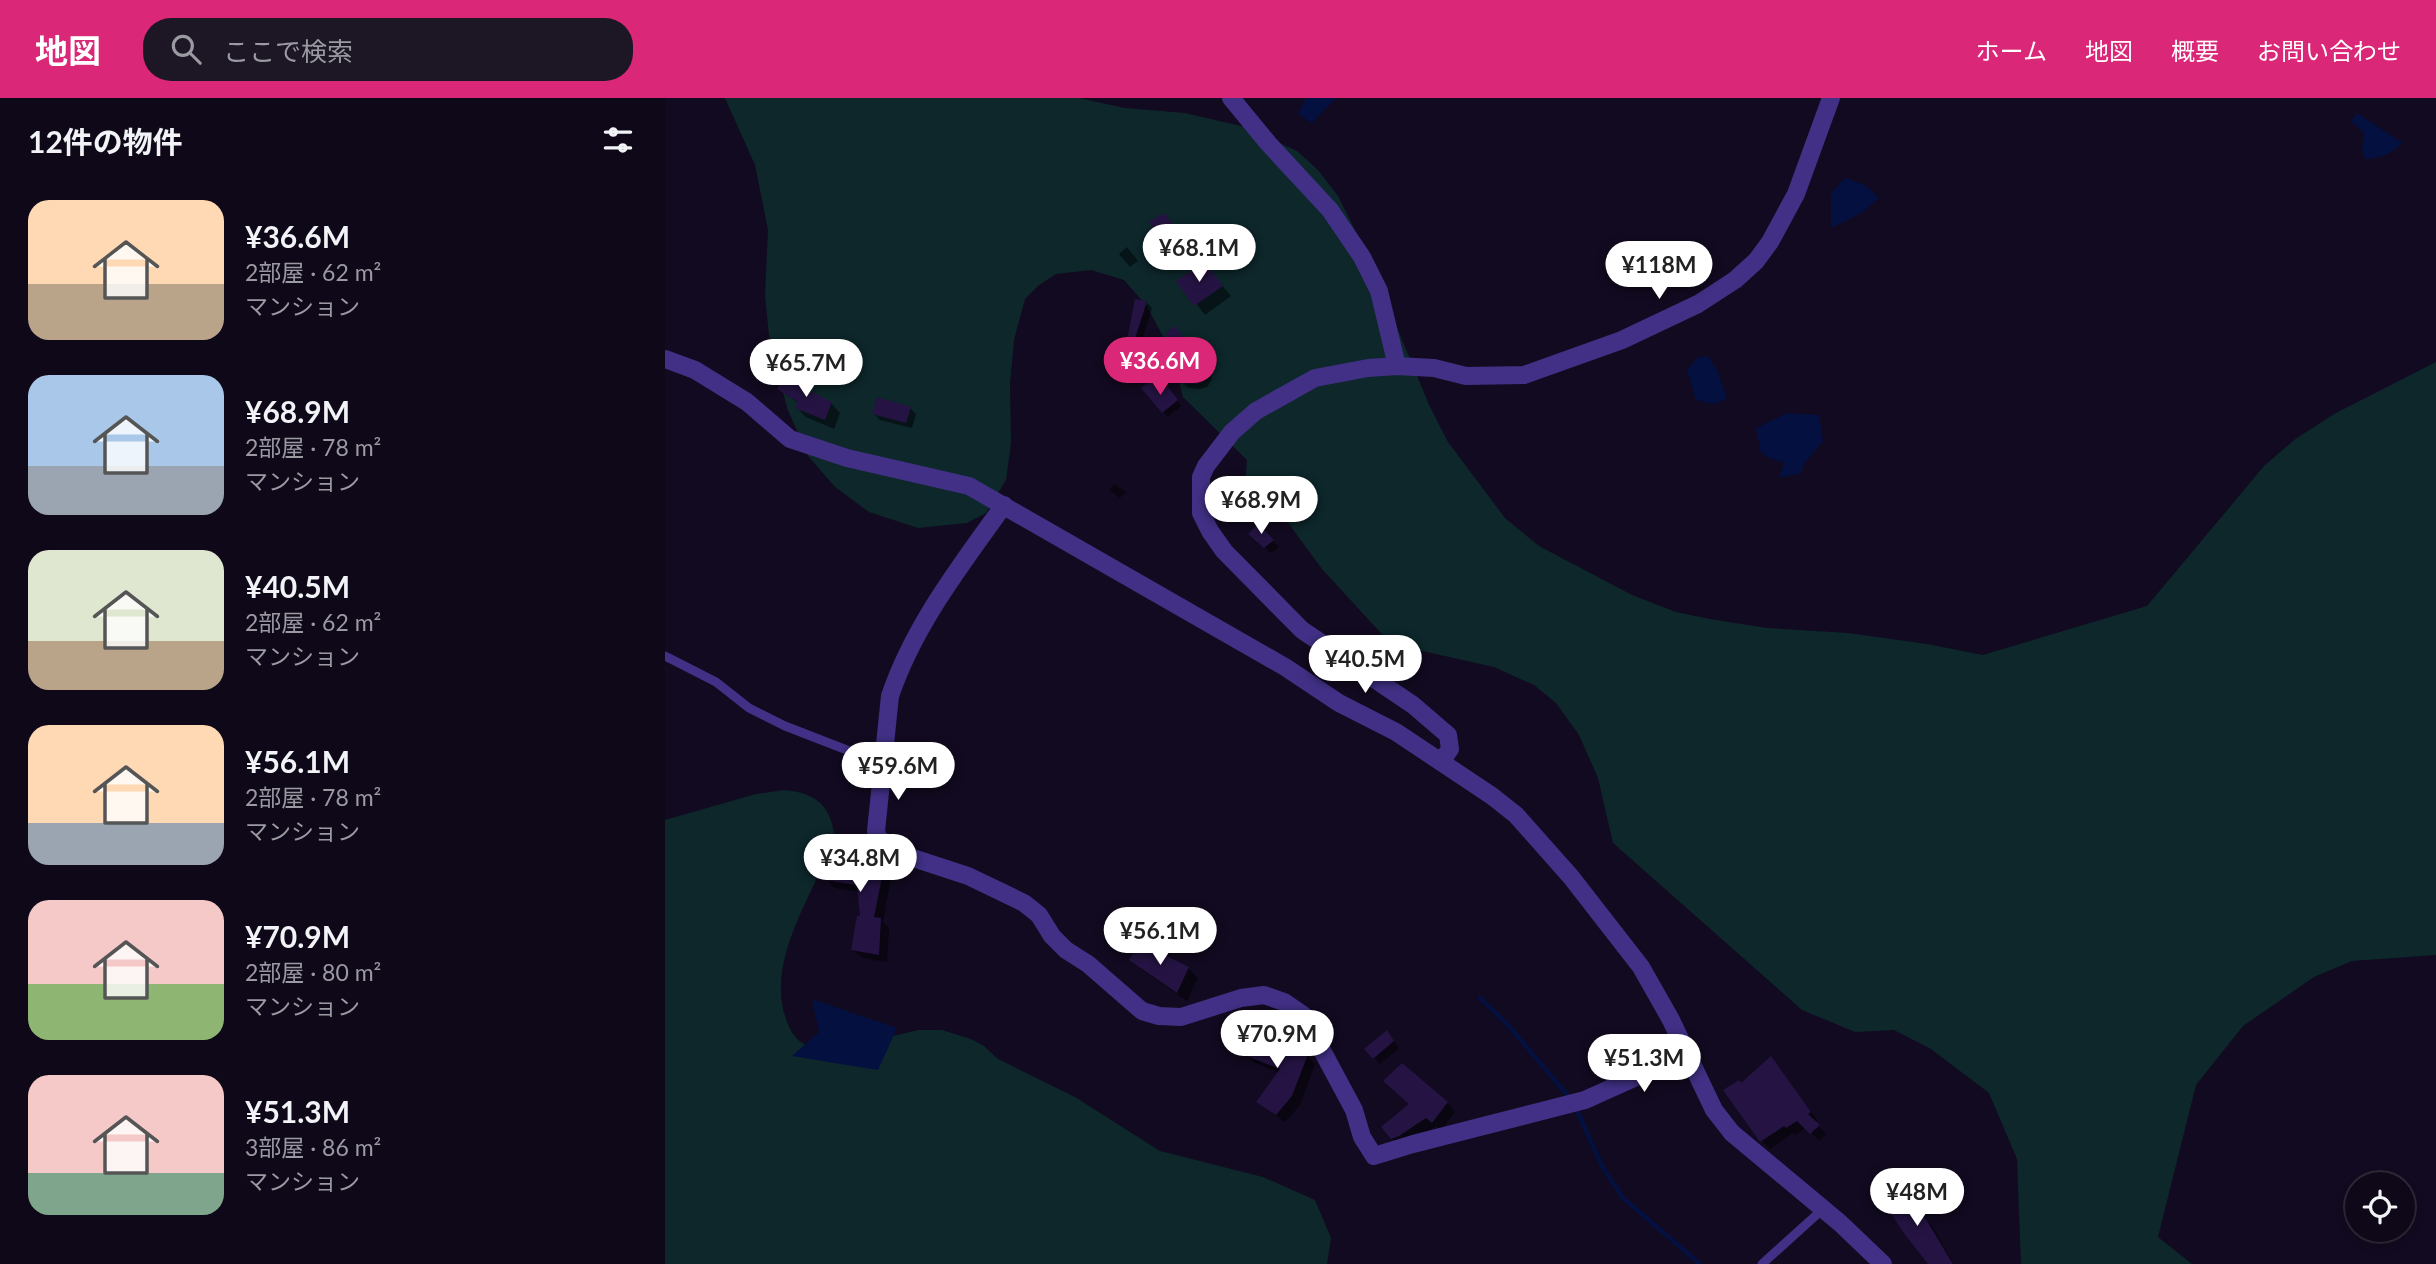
<!DOCTYPE html>
<html lang="ja">
<head>
<meta charset="utf-8">
<style>
  body { margin:0; font-family:Lato,"Noto Sans JP",sans-serif; background:#1c1625; color:#f1f3f6; height:100vh; display:flex; flex-direction:column; font-size:26px; white-space:nowrap }
  * { box-sizing:border-box; margin:0 }
  p { font-size:23px; color:#9b9aa2 }
  .icon { flex:none; width:38px; height:38px; fill:none; stroke:currentColor; stroke-width:2; stroke-linecap:round; stroke-linejoin:round }
  .map { position:relative; flex:1; overflow:hidden }
  .sheet { display:flex; flex-direction:column; background:#0e0818; width:665px }
  .sheet>* { flex:none }
  .tools { position:absolute; left:1680px; top:1074px; display:grid; gap:14px }
  .tools a { display:grid; place-items:center; width:70px; height:70px; border-radius:50%; background:#0e0818; box-shadow:0 4px 10px #0003,0 0 0 2px #2e2937; font-size:35px }
  .price { position:absolute; translate:-50% -60px; padding:0 16px; border-radius:24px; background:#fff; color:#222; font-size:23px; line-height:46px; filter:drop-shadow(0 2px 4px #0008) }
  .price::after { content:''; position:absolute; left:50%; top:42px; width:21px; height:16px; margin-left:-10px; background:inherit; clip-path:polygon(0 0,100% 0,50% 100%) }
  .price.on { background:#db2777; color:#fff }
  ul { padding:0; list-style:none }
  li { display:flex; align-items:center; gap:21px; height:175px; padding:0 28px }
  li span { display:grid; place-items:center; flex:none; width:196px; height:140px; border-radius:21px; color:#555 }
  li>.icon { margin-inline-start:auto }
  span .icon { width:84px; height:84px; fill:#fffc; stroke-width:1 }
  li b { font-size:30px }
  h2 { display:flex; justify-content:space-between; align-items:center; height:84px; padding:0 28px; font-size:30px }
  header { display:flex; align-items:center; gap:42px; box-sizing:border-box; height:98px; padding:0 35px; background:#db2777; color:#fff }
  header strong { font-size:33px }
  nav { display:flex; gap:38px; margin-inline-start:auto; font-size:24px }
  .search { width:490px; height:63px; background:#1c1625; display:flex; align-items:center; gap:18px; box-sizing:border-box; padding:0 24px; border-radius:28px; color:#9b9aa2; font-size:26px }
  main { display:flex; flex:1; min-height:0 }
  .map>svg:first-child { display:block }
</style>
</head>
<body>
<header>
<strong>地図</strong>
<div class="search"><svg class="icon" aria-label="search" viewBox="0 0 24 24"><circle cx="10" cy="10" r="6"/><path d="M15 15l6 6"/></svg>ここで検索</div>
<nav><a>ホーム</a><a>地図</a><a>概要</a><a>お問い合わせ</a></nav>
</header>
<main>
<section class="sheet">
<h2>12件の物件<svg class="icon" aria-label="filters" viewBox="0 0 24 24"><path d="M4 7h16M4 17h16"/><circle cx="9" cy="7" r="2"/><circle cx="15" cy="17" r="2"/></svg></h2>
<ul>
<li><span style="background:linear-gradient(#ffd9b3 60%,#b9a48a 0)"><svg class="icon" aria-label="home" viewBox="0 0 24 24"><path d="M3 11l9-7 9 7M6 9v11h12V9"/></svg></span><div><b>¥36.6M</b><p>2部屋 · 62 m²</p><p>マンション</p></div></li>
<li><span style="background:linear-gradient(#a9c7e8 65%,#9aa5b1 0)"><svg class="icon" aria-label="home" viewBox="0 0 24 24"><path d="M3 11l9-7 9 7M6 9v11h12V9"/></svg></span><div><b>¥68.9M</b><p>2部屋 · 78 m²</p><p>マンション</p></div></li>
<li><span style="background:linear-gradient(#dfe7d0 65%,#b9a48a 0)"><svg class="icon" aria-label="home" viewBox="0 0 24 24"><path d="M3 11l9-7 9 7M6 9v11h12V9"/></svg></span><div><b>¥40.5M</b><p>2部屋 · 62 m²</p><p>マンション</p></div></li>
<li><span style="background:linear-gradient(#ffd9b3 70%,#9aa5b1 0)"><svg class="icon" aria-label="home" viewBox="0 0 24 24"><path d="M3 11l9-7 9 7M6 9v11h12V9"/></svg></span><div><b>¥56.1M</b><p>2部屋 · 78 m²</p><p>マンション</p></div></li>
<li><span style="background:linear-gradient(#f6c9c9 60%,#8fb573 0)"><svg class="icon" aria-label="home" viewBox="0 0 24 24"><path d="M3 11l9-7 9 7M6 9v11h12V9"/></svg></span><div><b>¥70.9M</b><p>2部屋 · 80 m²</p><p>マンション</p></div></li>
<li><span style="background:linear-gradient(#f6c9c9 70%,#7fa58c 0)"><svg class="icon" aria-label="home" viewBox="0 0 24 24"><path d="M3 11l9-7 9 7M6 9v11h12V9"/></svg></span><div><b>¥51.3M</b><p>3部屋 · 86 m²</p><p>マンション</p></div></li>
</ul>
</section>
<div class="map">
<svg width="1771" height="1166" viewBox="0 0 1771 1166">
  <rect width="100%" height="100%" fill="#120a20"/>
  <path fill="#0d272b" d="M60 0H414L460 10 520 15 576 28 632 53 653 72 673 98 698 148 765 309 783 344 840 420 874 448 967 497 1011 514 1045 521 1102 530 1183 535 1262 546 1318 557 1482 508 1599 368 1629 342 1669 316 1771 264V857L1687 863 1649 879 1578 928 1531 987 1493 1139 1527 1166H1356L1352 1061 1324 995 1266 951 1229 932 1190 934 1137 912 948 745 933 680 914 637 891 605 869 587 829 569 726 546 657 471 624 426 599 410 580 389 582 362 518 299 505 251 481 207 459 182 426 172 391 176 374 187 360 201 349 242 345 286 346 345 341 382 321 415 302 425 253 430 204 414 170 389 143 358 122 310 104 238 100 197 103 132 90 67Z
    M119 692C152 695 166 708 170 741 149 794 100 863 121 921 126 935 131 943 144 948L224 939 253 932H277L306 941 319 948 333 961 410 999 495 1053 598 1079 650 1102 666 1140 662 1166H0V722L91 696Z"/>
  <path fill="#041040" d="M641 0H671L647 25 633 16Z
    M1692 15 1738 45C1725 56 1717 60 1700 61L1697 50 1699 35 1686 23Z
    M1180 80 1200 87 1214 100 1198 114 1166 130V95Z
    M1043 258 1053 274 1062 301 1048 306 1031 302 1022 272 1033 259Z
    M1122 315 1154 317 1158 343 1139 366 1136 375 1114 380 1119 364 1106 361 1096 355 1091 330Z
    M147 901 232 930 213 972 127 958 154 934Z"/>
  <path fill="#0007" d="M502 121 525 150 516 156 486 124Z
    M462 149 473 163 465 169 454 156Z
    M539 166 566 198 540 217 514 184Z
    M481 204 487 210 475 249 470 247 464 241Z
    M509 231 529 253 524 256 534 259 546 273 547 281 542 289 534 291 523 290 517 283Z
    M115 291 166 305 175 315 169 331 141 319 132 310 134 306Z
    M508 296 516 308 503 319 498 314 496 297Z
    M245 310 251 316 247 330 215 322 209 316Z
    M449 386 461 394 455 400 444 392Z
    M593 428 614 449 606 455 585 436Z
    M220 760 228 769 218 824 224 830 222 864 197 860 188 852 197 820 194 794 169 790 161 781Z
    M467 862 523 870 533 880 522 903 476 871Z
    M722 934 734 950 715 966 702 952Z
    M581 957 642 958 650 966 635 1007 620 1024 593 1004 615 975 590 965Z
    M1106 960 1153 1023 1150 1025 1161 1036 1154 1043 1142 1030 1130 1037 1128 1035 1105 1051 1097 1043 1077 987Z
    M782 1005 790 1014 776 1032 771 1028 743 1046 736 1049 727 1040 746 1007Z
    M1245 1100 1270 1133 1289 1166H1266Z"/>
  <g fill="none" stroke-linecap="round" stroke-linejoin="round">
    <path stroke="#041040" stroke-width="4.5" d="M815 900 842 926 905 1000
      M910 1008 937 1068 958 1100 1035 1166"/>
  </g>
  <path fill="#251443" d="M499 115 522 143 509 151 484 124Z
    M540 164 558 188 529 208 511 183Z
    M470 201 482 203 469 244 462 242Z
    M509 228 517 236 515 238 525 246 517 252 535 258 541 265 540 280 532 286 515 285 491 254 507 242 500 235Z
    M119 280 167 304 160 322 130 310 133 304 112 291Z
    M485 283 496 294 503 289 513 302 497 315 476 290Z
    M212 299 246 309 241 325 207 316Z
    M593 426 609 442 599 450 583 436Z
    M158 755 221 759 209 819 216 820 214 857 186 852 192 818H195L192 787 159 782Z
    M475 845 524 869 512 895 464 862Z
    M722 932 729 943 708 961 699 951Z
    M587 935 643 956 627 998 611 1017 591 1004 615 971 579 957Z
    M1106 958 1146 1014 1143 1016 1155 1027 1145 1036 1132 1023 1121 1030 1119 1028 1095 1044 1058 992 1074 982 1076 985Z
    M737 965 783 1004 767 1025 761 1020 734 1038 726 1041 716 1029 744 1006 718 983Z
    M1238 1090 1262 1123 1288 1166H1263L1241 1138 1218 1104Z"/>
  <g fill="none" stroke-linecap="round" stroke-linejoin="round">
    <path stroke="#413085" stroke-width="9" d="M0 558 51 584 84 610 120 628 187 654 216 676
      M1097 1166 1158 1111"/>
    <path stroke="#413085" stroke-width="18" d="M566 0 603 45 665 112 697 159 714 193 732 268
      M0 261 30 272 82 304 125 341 182 360 304 388 620 569 674 605 731 634 827 698 851 717 906 779 976 869 1006 922 1049 1012 1067 1035 1175 1125 1218 1166
      M339 407C296 467 249 527 225 598L211 733 213 740 220 745 242 758 303 778 359 805 374 817 387 838 401 852 423 866 477 913 494 918 516 919 576 900 599 897 619 904 638 917 689 1012 697 1039 709 1058 748 1046 920 1002 1022 956
      M776 664 785 651 783 637 748 607 637 532 559 453 545 433 536 415V379L541 368 567 334 591 313 650 280 703 270 732 268 769 270 801 278 859 277 957 242 1033 206 1070 182 1091 163 1105 144 1131 96 1166 0"/>
  </g>
</svg>
<div class="tools">
<a><svg class="icon" aria-label="locate" viewBox="0 0 24 24"><circle cx="12" cy="12" r="6"/><path d="M12 2v4M12 18v4M2 12h4M18 12h4"/></svg></a>
</div>
<b class="price" style="left:534px;top:186px">¥68.1M</b>
<b class="price" style="left:994px;top:203px">¥118M</b>
<b class="price on" style="left:495px;top:299px">¥36.6M</b>
<b class="price" style="left:141px;top:301px">¥65.7M</b>
<b class="price" style="left:596px;top:438px">¥68.9M</b>
<b class="price" style="left:700px;top:597px">¥40.5M</b>
<b class="price" style="left:233px;top:704px">¥59.6M</b>
<b class="price" style="left:195px;top:796px">¥34.8M</b>
<b class="price" style="left:495px;top:869px">¥56.1M</b>
<b class="price" style="left:612px;top:972px">¥70.9M</b>
<b class="price" style="left:979px;top:996px">¥51.3M</b>
<b class="price" style="left:1252px;top:1130px">¥48M</b>
</div>
</main>
</body>
</html>
